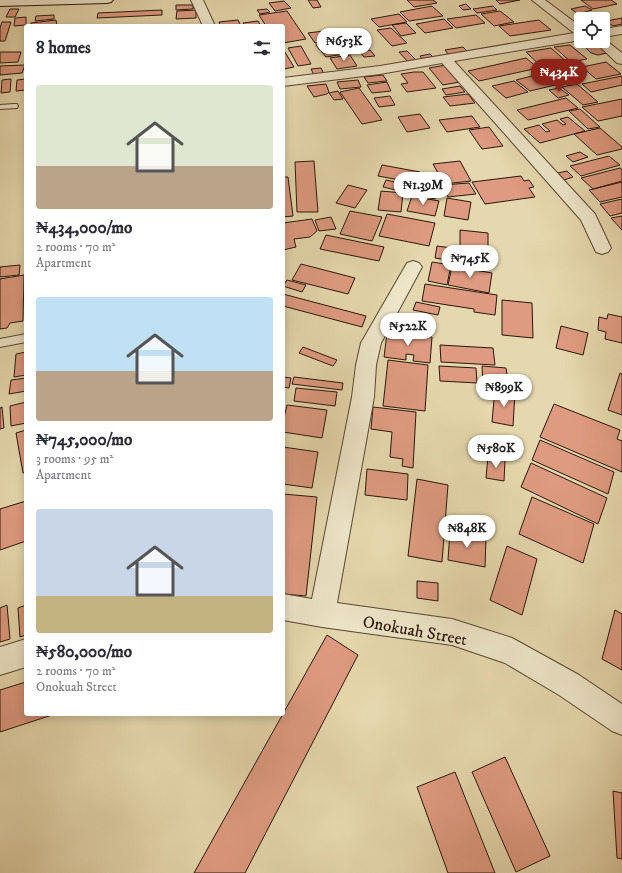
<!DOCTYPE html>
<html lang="en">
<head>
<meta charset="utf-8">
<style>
  body { margin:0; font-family:"IM FELL DW Pica",serif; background:#f2f2f3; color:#2b2b33; height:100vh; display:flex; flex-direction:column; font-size:15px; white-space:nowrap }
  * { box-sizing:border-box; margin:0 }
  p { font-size:13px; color:#7c7c81 }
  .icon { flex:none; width:22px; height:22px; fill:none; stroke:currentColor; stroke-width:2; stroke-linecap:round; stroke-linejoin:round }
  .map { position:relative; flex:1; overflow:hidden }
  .side { position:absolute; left:24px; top:24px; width:261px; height:692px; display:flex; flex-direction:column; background:#fff; border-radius:4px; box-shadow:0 2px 10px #0003 }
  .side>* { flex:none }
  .fabs { position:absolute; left:574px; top:12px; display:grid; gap:8px }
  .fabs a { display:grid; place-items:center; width:36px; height:36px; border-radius:4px; background:#fff; box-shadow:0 2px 10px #0003; font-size:20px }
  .price { position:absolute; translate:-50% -34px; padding:0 9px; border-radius:14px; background:#fff; color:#222; font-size:13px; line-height:26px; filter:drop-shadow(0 1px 2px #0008) }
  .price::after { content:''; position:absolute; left:50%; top:24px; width:12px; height:9px; margin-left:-6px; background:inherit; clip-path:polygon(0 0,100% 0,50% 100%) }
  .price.on { background:#8f2418; color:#fff }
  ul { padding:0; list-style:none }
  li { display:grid; align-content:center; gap:8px; height:212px; padding:0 12px }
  li span { display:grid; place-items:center; height:124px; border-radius:4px; color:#555 }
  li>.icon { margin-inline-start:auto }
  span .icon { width:72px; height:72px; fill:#fffc; stroke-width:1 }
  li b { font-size:17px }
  h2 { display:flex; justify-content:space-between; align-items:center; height:48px; padding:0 12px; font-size:17px }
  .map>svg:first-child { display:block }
</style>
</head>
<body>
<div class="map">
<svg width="622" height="873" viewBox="0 0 622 873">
  <rect width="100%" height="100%" fill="#e6d8ae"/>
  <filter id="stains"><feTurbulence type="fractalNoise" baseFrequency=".005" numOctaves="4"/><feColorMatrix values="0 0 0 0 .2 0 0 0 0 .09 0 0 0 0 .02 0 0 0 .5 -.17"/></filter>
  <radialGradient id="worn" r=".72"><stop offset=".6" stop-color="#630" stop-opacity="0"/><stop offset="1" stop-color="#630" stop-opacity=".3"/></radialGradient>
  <path fill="#df9b81" stroke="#291709" d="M308 0H317L321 7 313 8Z
    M407 0H433L437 3 414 7Z
    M496 0H520L500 4Z
    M581 0H611L617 4 593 9Z
    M284 1 291 8 275 11 269 3Z
    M466 4 471 9 463 10 459 6Z
    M176 5H193V9L176 10Z
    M432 6 443 16 409 21 400 12Z
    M493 6 497 10 477 13 473 9Z
    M585 6 592 10 578 14 571 9Z
    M10 9H19L15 17H6Z
    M267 9 270 12 260 14 257 10Z
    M162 10V15L97 18 98 13Z
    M196 10V18L176 19 177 11Z
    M287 11 306 39 283 43V26H266L259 15Z
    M500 11 514 22 494 26 481 14Z
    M399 14 407 22 379 27 371 19Z
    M54 15V19L35 21 36 16Z
    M476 15 485 23 456 28 447 19Z
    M26 17V25L14 26 15 18Z
    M622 18V24L613 26 606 21Z
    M444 19 453 28 425 33 416 24Z
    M56 20 57 26H31V23Z
    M238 20 241 26H221L219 22Z
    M539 20 551 30 510 36 499 26Z
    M258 21 261 26H245L243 23Z
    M2 22H11L5 41H0V28Z
    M406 23 416 33 401 36 392 25Z
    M391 28 407 43 392 46 377 30Z
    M339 29 346 39 315 43 308 33Z
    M346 39 356 52 326 57 316 45Z
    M583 41H593L607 53 598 55 591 53 586 48 589 47Z
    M570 45 587 59 571 62 554 47Z
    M301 46 311 64 298 66 288 48Z
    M463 47 467 51 449 55 445 50Z
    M551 48 577 71 551 76 526 52Z
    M283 49 294 67 284 69Z
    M370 50 375 56 364 57 359 51Z
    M407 51 416 60 408 62 399 52Z
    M0 52H21L18 62 0 63Z
    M430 54 434 58 423 60 420 56Z
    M350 55 357 66 337 69 330 58Z
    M526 58 538 68 479 81 468 71Z
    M606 62 621 74 596 79 582 67Z
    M25 65 22 73 0 75V66Z
    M446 65 460 82 443 85 429 68Z
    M321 68 324 74 314 75 311 69Z
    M414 72H423L436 88 407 92 401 84 408 83 401 74Z
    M540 74 555 85 530 91 516 80Z
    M383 75 387 81 368 83 364 77Z
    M622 76V85L591 92 582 84Z
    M559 77 565 82 558 84 552 79Z
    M11 79 10 92 1 93 2 80Z
    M26 79V90L16 91 17 80Z
    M358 80 361 87 340 89 337 82Z
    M514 81 528 92 506 98 492 86Z
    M387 82 391 91 372 93 367 85Z
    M326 84 329 92 327 94 314 97 307 86Z
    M577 84 598 102 583 105 562 87Z
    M460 86 465 92 446 95 442 89Z
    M359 88 382 120 362 124 340 92Z
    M559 88 569 95 558 98 549 90Z
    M338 91 343 99 334 100 329 93Z
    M468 94 475 103 450 106 443 97Z
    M390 96 395 105 379 107 374 98Z
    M566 98 578 108 528 120 517 110Z
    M622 99V116L598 121 582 107Z
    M580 109 600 127 588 129 569 111Z
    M420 114 430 128 407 132 398 117Z
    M472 116 480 127 447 132 439 120Z
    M568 117 585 131 540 143 524 129 539 125 546 132 550 131 542 124 557 120 563 125 566 124 560 119Z
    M489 127 503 146 482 149 469 130Z
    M600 128 622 147V149L597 155 574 134Z
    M580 152 588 157 573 162 566 156Z
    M609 156 620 165 581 176 570 166Z
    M314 161 318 212H297L295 162Z
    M460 161 471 181 444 184 433 164Z
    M382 165 420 172 416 183 378 176Z
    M620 168 622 169V181L593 189 581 178Z
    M567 171 573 177 564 180 558 173Z
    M521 176 524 181 529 180 534 187 529 188 535 197 485 204 472 182Z
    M283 177H288L293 216 283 217Z
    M386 180 438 191 435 199 383 187Z
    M622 182V197L600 202 589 190Z
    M469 183 476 194 448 197 442 185Z
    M348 185 367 190 355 208 336 203Z
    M381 191 403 193 401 212 378 210Z
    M412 196 439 201 435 216 407 211Z
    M447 198 471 202 468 220 444 216Z
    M622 199V213L610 216 600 204Z
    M350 211 382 217 372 241 340 234Z
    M387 214 435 223 429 246 379 236Z
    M622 216V230L611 218Z
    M331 217 336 229 319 231 315 220Z
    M312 219 317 231 310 237 294 239 296 247 283 250V223Z
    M460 230 488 233V250L460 247Z
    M326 235 384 247 379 261 320 249Z
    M437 246 474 251 473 264 435 258Z
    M432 262 451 265 447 285 428 281Z
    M301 264 355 278 348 294 292 280Z
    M20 265 19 275 0 277V267Z
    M452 266 492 273 489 293 448 285Z
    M24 275 23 321 10 323 7 328 0 329V279Z
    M287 280 306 285 302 292 283 286Z
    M425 284 497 295 495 315 474 312V309L422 301Z
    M283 294 366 316 362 327 283 306Z
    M502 300 532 303 533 338 502 335Z
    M416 302 440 307 438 315 413 310Z
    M608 314 622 317V343L605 339 606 332 598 330 599 317 607 319Z
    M561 326 588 333 583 355 556 348Z
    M387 333 432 337 430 363 413 361 414 355 406 354V360L384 357Z
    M440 345 493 348 495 365 441 362Z
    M303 347 337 360 333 366 299 353Z
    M26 352V375L14 377 16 354Z
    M388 360 428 365 425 411 383 406Z
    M439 366 476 368 477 383 440 381Z
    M482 366 506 368 509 387 483 385Z
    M620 373 622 374V415L608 410Z
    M283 377 291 378 289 388 283 387Z
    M294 377 343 383 342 390 292 384Z
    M26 378V391L9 394 11 380Z
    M296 388 337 392 335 406 294 401Z
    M495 389 515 393 513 426 492 422Z
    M26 402V423L11 426 10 406Z
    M554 404 620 430 617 439 622 441V472L540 437Z
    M287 405 327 410 322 438 283 432V422Z
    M2 407 4 428 0 429V408Z
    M373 407 416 412 413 468 402 466 403 459 390 457 392 432 371 429Z
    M26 430V472L23 473 16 433Z
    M540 440 614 472 608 494 532 460Z
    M283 447 318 452 312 488 283 484Z
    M488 456 505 460 504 481 486 478Z
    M531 463 607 498 598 524 521 487Z
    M367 469 408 474 407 500 365 495Z
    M417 479 448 485 442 562 408 556Z
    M283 494 317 497 306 596 283 594Z
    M532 497 594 524 583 563 519 534Z
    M26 501V541L0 550V509Z
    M450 531 486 538 485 567 448 560Z
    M507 546 537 559 522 615 490 600Z
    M417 581 438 583V601L417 598Z
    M7 605 10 639 0 642V608Z
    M26 605V635L20 637 18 608Z
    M615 610 622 614V670L602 659Z
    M327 635 358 655 245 873H194Z
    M26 682V714H55L0 732V690Z
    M505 757 550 856 516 872 472 772Z
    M455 772 495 873H448L417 787Z
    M613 791 622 793V859L617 858Z"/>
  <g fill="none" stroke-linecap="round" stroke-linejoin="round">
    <defs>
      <path id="lane" d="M14 104H17L18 106 17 108 0 109V105Z
        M26 334V342L0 347V339Z"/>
      <path id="street" d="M191 0H203L215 26H203Z
        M532 0H545L581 27V40L454 61 595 214 611 248 608 252 602 254 596 252 581 220 442 63 380 74 283 86V78L380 66 574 33Z
        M622 26V34L603 37V29Z
        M603 38 622 53V64L617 63 594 41H603Z
        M413 261 419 263 422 267 381 343 376 365 374 397 337 603 452 619 512 638 579 675 622 704V735L612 731 559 695 505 663 452 645 322 627 283 620V594L312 599 352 397 356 365 361 343 407 263Z
        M26 639V667L0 675V647Z"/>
      <path id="secondary" d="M0 0H113L111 2 107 3 0 6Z"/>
    </defs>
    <use href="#lane" stroke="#584732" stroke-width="2"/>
    <use href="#street" stroke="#584732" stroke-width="2"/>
    <use href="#secondary" stroke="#291709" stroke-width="2"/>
    <use href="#lane" fill="#efe6ca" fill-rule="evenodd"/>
    <use href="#street" fill="#efe6ca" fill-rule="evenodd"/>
    <use href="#secondary" fill="#efe6ca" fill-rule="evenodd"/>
  </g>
  <g text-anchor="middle" stroke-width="4" stroke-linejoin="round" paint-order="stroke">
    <g font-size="17" fill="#291709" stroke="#efe6ca">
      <text transform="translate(415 630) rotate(10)" y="6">Onokuah Street</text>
    </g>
  </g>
  <rect width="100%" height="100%" filter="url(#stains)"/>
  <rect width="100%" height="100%" fill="url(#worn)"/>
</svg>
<div class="fabs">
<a><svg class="icon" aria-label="locate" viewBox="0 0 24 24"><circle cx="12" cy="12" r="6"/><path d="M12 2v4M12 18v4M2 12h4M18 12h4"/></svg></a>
</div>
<b class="price" style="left:344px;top:62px">₦653K</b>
<b class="price on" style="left:559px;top:93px">₦434K</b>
<b class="price" style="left:423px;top:206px">₦1.39M</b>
<b class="price" style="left:470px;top:279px">₦745K</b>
<b class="price" style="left:408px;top:347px">₦522K</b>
<b class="price" style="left:504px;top:408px">₦899K</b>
<b class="price" style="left:496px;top:469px">₦580K</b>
<b class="price" style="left:467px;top:549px">₦848K</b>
<section class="side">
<h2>8 homes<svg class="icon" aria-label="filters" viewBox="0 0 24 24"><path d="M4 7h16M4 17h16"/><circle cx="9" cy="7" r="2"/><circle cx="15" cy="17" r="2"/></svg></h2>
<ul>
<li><span style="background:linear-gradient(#dfe7d0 65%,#b9a48a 0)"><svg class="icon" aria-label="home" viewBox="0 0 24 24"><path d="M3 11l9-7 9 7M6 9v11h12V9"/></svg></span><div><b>₦434,000/mo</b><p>2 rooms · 70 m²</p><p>Apartment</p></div></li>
<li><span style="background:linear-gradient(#bfe0f5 60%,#b9a48a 0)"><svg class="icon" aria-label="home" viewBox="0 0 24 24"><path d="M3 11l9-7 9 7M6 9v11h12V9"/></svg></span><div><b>₦745,000/mo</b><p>3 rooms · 95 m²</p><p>Apartment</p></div></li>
<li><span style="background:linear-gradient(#c9d6e8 70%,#c2b280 0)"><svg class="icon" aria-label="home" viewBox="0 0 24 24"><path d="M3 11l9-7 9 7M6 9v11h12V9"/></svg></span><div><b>₦580,000/mo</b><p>2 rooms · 70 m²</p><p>Onokuah Street</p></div></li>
</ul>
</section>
</div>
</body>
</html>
